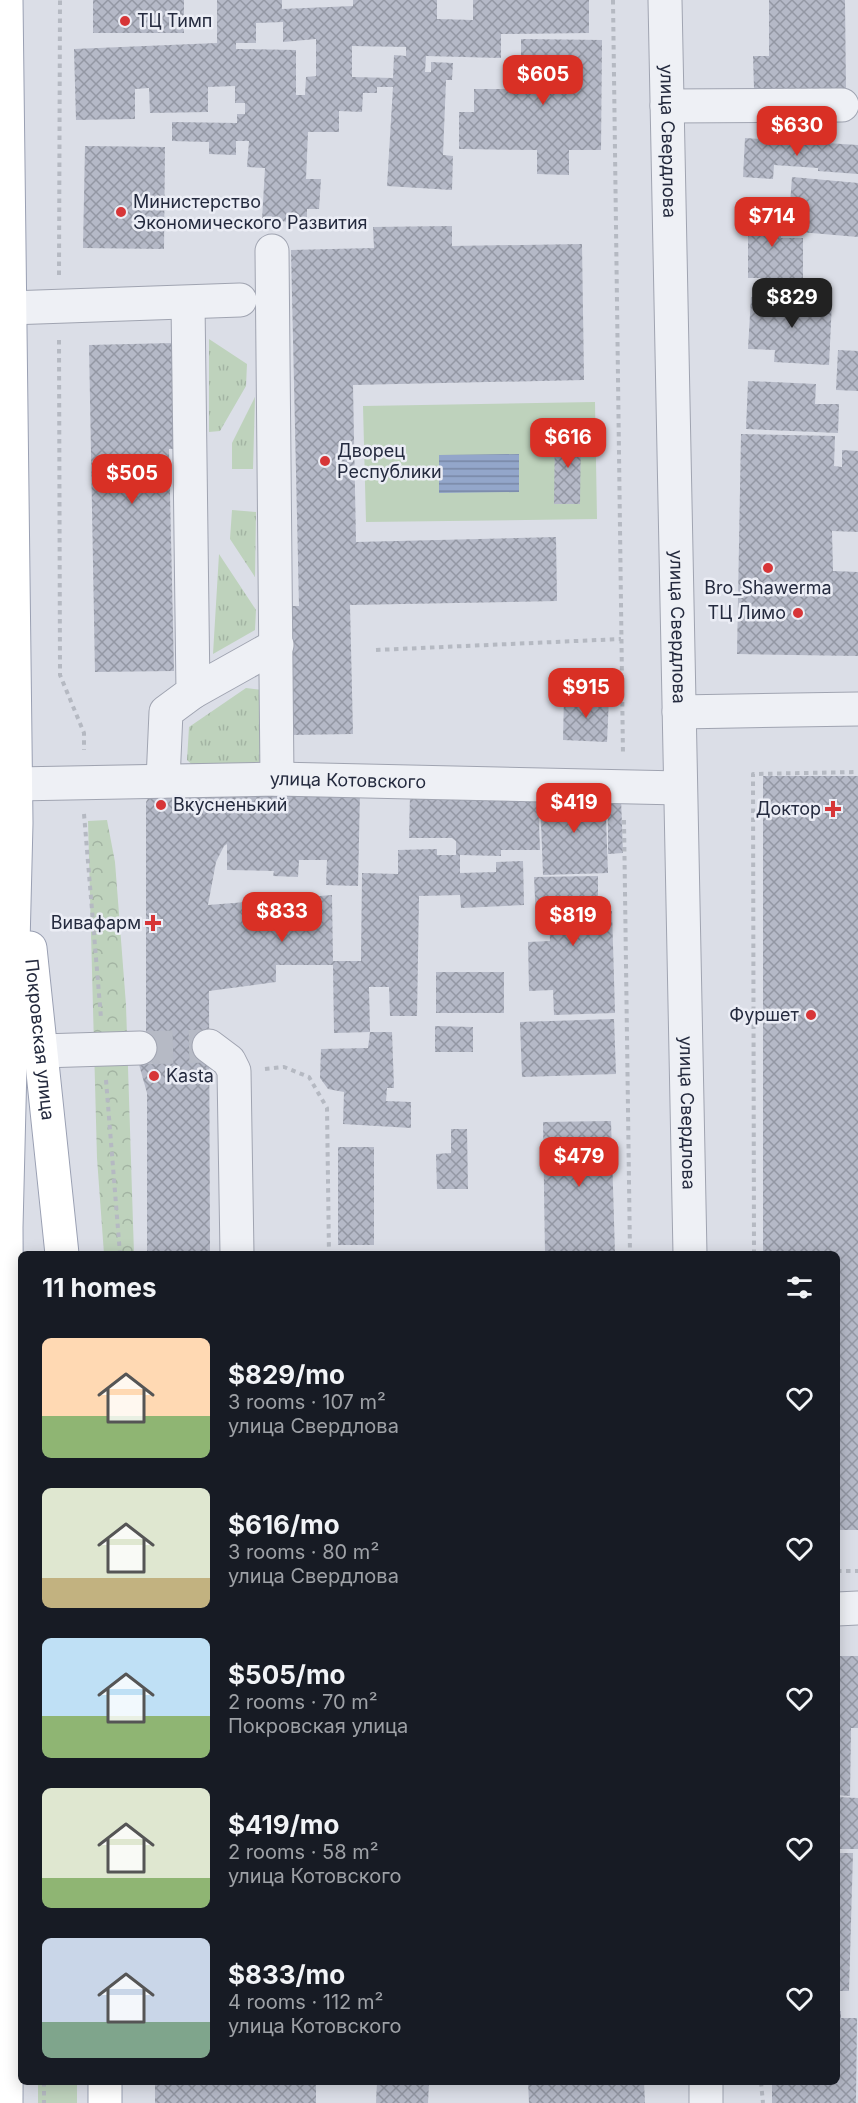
<!DOCTYPE html>
<html lang="en">
<head>
<meta charset="utf-8">
<style>
  body { margin:0; font-family:Inter,sans-serif; background:#20242c; color:#f1f3f6; height:100vh; display:flex; flex-direction:column; font-size:22px; white-space:nowrap }
  * { box-sizing:border-box; margin:0 }
  p { font-size:20px; color:#9ea1a6 }
  .icon { flex:none; width:33px; height:33px; fill:none; stroke:currentColor; stroke-width:2; stroke-linecap:round; stroke-linejoin:round }
  .map { position:relative; flex:1; overflow:hidden }
  .panel { position:absolute; left:18px; top:1251px; width:822px; height:834px; display:flex; flex-direction:column; background:#171b24; border-radius:9px; box-shadow:0 3px 15px #0003 }
  .panel>* { flex:none }
  .price { position:absolute; translate:-50% -51px; padding:0 14px; border-radius:12px; background:#d93025; color:#fff; font-size:20px; line-height:39px; filter:drop-shadow(0 2px 3px #0008) }
  .price::after { content:''; position:absolute; left:50%; top:36px; width:18px; height:14px; margin-left:-9px; background:inherit; clip-path:polygon(0 0,100% 0,50% 100%) }
  .price.on { background:#222; color:#fff }
  ul { padding:0; list-style:none }
  li { display:flex; align-items:center; gap:18px; height:150px; padding:0 24px }
  li span { display:grid; place-items:center; flex:none; width:168px; height:120px; border-radius:9px; color:#555 }
  li>.icon { margin-inline-start:auto }
  span .icon { width:72px; height:72px; fill:#fffc; stroke-width:1 }
  li b { font-size:26px }
  h2 { display:flex; justify-content:space-between; align-items:center; height:72px; padding:0 24px; font-size:26px }
  .map>svg:first-child { display:block }
</style>
</head>
<body>
<div class="map">
<svg width="858" height="2103" viewBox="0 0 858 2103">
  <defs>
    <pattern id="grass-tufts" width="24" height="20" patternUnits="userSpaceOnUse" patternTransform="scale(1.5)"><rect width="24" height="20" fill="#bed2bc"/><path d="M3 7l-1-3M5 7V3M7 7l1-3M15 17l-1-3M17 17v-4M19 17l1-3" fill="none" stroke="#a3b4a3"/></pattern>
    <pattern id="forest-crowns" width="20" height="18" patternUnits="userSpaceOnUse" patternTransform="scale(1.5)"><rect width="20" height="18" fill="#bed2bc"/><path d="M2 6a3 3 0 1 1 6 0M12 15a3 3 0 1 1 6 0" fill="none" stroke="#a3b4a3"/></pattern>
    <pattern id="water-rules" width="6" height="5" patternUnits="userSpaceOnUse" patternTransform="scale(1.5)"><rect width="6" height="5" fill="#93a6ca"/><path d="M0 2.5h6" fill="none" stroke="#7887a5"/></pattern>
    <pattern id="building-cross-hatch" width="8" height="8" patternUnits="userSpaceOnUse" patternTransform="scale(1.5)"><rect width="8" height="8" fill="#b5b9c7"/><path d="M0 0l8 8M0 8l8-8" fill="none" stroke="#9397a3"/></pattern>
  </defs>
  <rect width="100%" height="100%" fill="#dbdee7"/>
  <path fill="url(#grass-tufts)" d="M209 339 247 364 246 386 220 431 209 432Z
    M255 397 253 469H232V443Z
    M232 510 256 512 255 577 230 539Z
    M219 554 256 610 255 630 213 654Z
    M246 688 263 690 259 768 198 770 187 760 189 727Z"/>
  <path fill="url(#forest-crowns)" d="M107 820 115 862 126 1005 134 1254H104L97 1158 88 821Z"/>
  <path fill="#bed2bc" d="M595 402 597 519 366 522 363 406Z
    M38 2082H77V2103H38Z"/>
  <path fill="url(#water-rules)" d="M519 454V492L439 493V455Z"/>
  <path fill="url(#building-cross-hatch)" fill-rule="evenodd" d="M93 0H184V33H93Z
    M217 0H282V9L353 6V0H437V19L473 20V0H589V33L501 34V58L426 56 425 72H431V62L453 63 452 80H446L443 155 453 156 452 190 387 186 393 87H377V93H363L362 112 339 111V132H308L306 179H321L319 209H307V223L262 220 265 168 247 167 249 141H236V155L209 154V142L172 141V122L237 123V114H245V103H235V86L208 87V112L150 113 149 88 135 89V119L76 120 74 49 217 43ZM283 22V42L316 39V76L306 77 305 95H296V50L236 49V43H256V23ZM352 46 406 47V56L394 55 393 78 352 77Z
    M769 0H845L846 89H754L753 56H769Z
    M521 39 602 40 601 150H569V175L537 174V150L459 149V112H474V89H521Z
    M745 138 858 145V174L818 171V168L774 165 773 179 743 177Z
    M85 146 165 147 164 249 83 248Z
    M792 177 858 183V237L788 231Z
    M748 209H781V238H803V278H748Z
    M452 226V246L582 244 584 380 353 385 356 542 556 537 557 601 350 605 353 734 291 735 288 606H299L291 250 374 248 373 227Z
    M751 297 832 301 829 365 774 362 775 350 748 349Z
    M173 343 175 449H169L174 671 95 672 89 345Z
    M838 350 858 351V391L836 390Z
    M748 381 816 384 815 404H839L838 433 746 429Z
    M555 434H581L580 504H554Z
    M741 434 835 436 834 466 842 467V450L858 451V532L832 531 833 571 858 572V656L737 654Z
    M564 696 609 697 607 742 563 740Z
    M763 776H858V1530H837V1254H763Z
    M360 792 358 886 326 885 327 860H299L298 877 273 876 274 871 227 870V844L224 846 216 862 208 905 332 895 333 961H361L362 873 398 874V850L437 849V855H456V841L452 838H409L410 795H538L540 850H501V856L460 855V873L496 872V862L523 861 524 905 461 908 460 895 419 896 417 1016H390L389 987H369L370 1032 334 1033 333 965H276V982L209 991 210 1254H147V1093L138 1061 140 1048 146 1032V802L151 793Z
    M605 793 608 873 543 875 540 795Z
    M608 798H621L623 853 608 854Z
    M598 876V912L612 911 615 1013 554 1015 553 990 529 991 528 942 550 941 549 920 536 921 534 877Z
    M436 972H504V1013H436Z
    M614 1019 616 1074 522 1077 520 1022Z
    M435 1026 473 1027V1052H435Z
    M370 1032H392L394 1088H387L386 1101 411 1102V1128L343 1124 344 1092 328 1089 320 1078 321 1049 368 1048Z
    M611 1121 615 1254H545L543 1122Z
    M451 1129H467L468 1189H437L436 1154 451 1153Z
    M338 1147H374V1245H338Z
    M837 1656H858V1728H851L850 1796 837 1795Z
    M837 1797 858 1798V1849H837Z
    M837 1853H853L849 1991H837Z
    M837 2011H841V2018H857L856 2103H772V2082H837Z
    M155 2082H316V2103H155Z
    M377 2082H429L428 2103H376Z
    M528 2082H644L645 2103H529Z"/>
  <g fill="none" stroke-linecap="round" stroke-linejoin="round">
    <path stroke="#b6bac5" stroke-width="33" stroke-dasharray="33 16" stroke-linecap="butt" d="M140 1048 209 1046"/>
    <defs>
      <g id="minor">
        <path id="s1" d="M665 0 690 1254"/>
        <path d="M667 106 842 105"/>
        <path d="M272 251 277 779"/>
        <path d="M9 308 240 300"/>
        <path d="M193 692 277 645"/>
        <path d="M679 712 858 709"/>
        <path d="M163 781 166 712 193 692 188 303"/>
        <path id="s2" d="M16 784 277 779 680 788"/>
        <path d="M209 1046 229 1061 234 1071 237 1254"/>
        <path d="M41 1051 140 1048"/>
        <path d="M837 1609 858 1608"/>
        <path d="M706 2082V2103"/>
      </g>
      <g id="major">
        <path d="M6 0 16 823 6 1227 8 1616 6 2103"/>
        <path id="s3" d="M30 948 62 1254"/>
        <path d="M105 2082V2103"/>
      </g>
    </defs>
    <use href="#minor" stroke="#a0a4b1" stroke-width="35"/>
    <use href="#major" stroke="#9aa0b3" stroke-width="35"/>
    <path stroke="#b5b9c2" stroke-width="4" stroke-dasharray="4.5 4.5" stroke-linecap="butt" d="M613 0 623 755
      M59 275 60 0
      M59 340 60 675 84 733V750
      M376 650 621 639
      M84 814 101 1018
      M624 820 630 1254
      M265 1069 284 1067 309 1077 327 1108 329 1254
      M106 1080 120 1254
      M754 1254 753 774 858 772
      M837 1571H858
      M44 2082V2103
      M761 2082 763 2103"/>
    <use href="#minor" stroke="#eef0f5" stroke-width="33"/>
    <use href="#major" stroke="#fff" stroke-width="33"/>
  </g>
  <g fill="#d73537" stroke="#ebedf5" stroke-width="2">
    <circle cx="125" cy="21" r="6"/>
    <circle cx="121" cy="212" r="6"/>
    <circle cx="325" cy="461" r="6"/>
    <circle cx="768" cy="568" r="6"/>
    <circle cx="798" cy="613" r="6"/>
    <circle cx="161" cy="805" r="6"/>
    <path d="M830 800h6v6h6v6h-6v6h-6v-6h-6v-6h6z"/>
    <path d="M150 914h6v6h6v6h-6v6h-6v-6h-6v-6h6z"/>
    <circle cx="811" cy="1015" r="6"/>
    <circle cx="154" cy="1076" r="6"/>
  </g>
  <g text-anchor="middle" stroke-width="5" stroke-linejoin="round" paint-order="stroke">
    <g font-size="18" fill="#242a3e" stroke="#ebedf5" text-anchor="start">
      <text x="137" y="27">ТЦ Тимп</text>
      <text x="133" y="208">Министерство<tspan x="133" dy="21">Экономического Развития</tspan></text>
      <text x="337" y="457">Дворец<tspan x="337" dy="21">Республики</tspan></text>
      <text x="768" y="594" text-anchor="middle">Bro_Shawerma</text>
      <text x="786" y="619" text-anchor="end">ТЦ Лимо</text>
      <text x="173" y="811">Вкусненький</text>
      <text x="821" y="815" text-anchor="end">Доктор</text>
      <text x="141" y="929" text-anchor="end">Вивафарм</text>
      <text x="799" y="1021" text-anchor="end">Фуршет</text>
      <text x="166" y="1082">Kasta</text>
    </g>
    <g font-size="18" fill="#242a3e" stroke="#ebedf5">
      <text dy="6" stroke="none"><textPath href="#s1" startOffset="141">улица Свердлова</textPath></text>
      <text dy="6" stroke="none"><textPath href="#s1" startOffset="627">улица Свердлова</textPath></text>
      <text dy="6" stroke="none"><textPath href="#s2" startOffset="332">улица Котовского</textPath></text>
      <text dy="6" stroke="none"><textPath href="#s3" startOffset="92">Покровская улица</textPath></text>
      <text dy="6" stroke="none"><textPath href="#s1" startOffset="1113">улица Свердлова</textPath></text>
    </g>
  </g>
</svg>
<b class="price" style="left:543px;top:106px">$605</b>
<b class="price" style="left:797px;top:157px">$630</b>
<b class="price" style="left:772px;top:248px">$714</b>
<b class="price on" style="left:792px;top:329px">$829</b>
<b class="price" style="left:568px;top:469px">$616</b>
<b class="price" style="left:132px;top:505px">$505</b>
<b class="price" style="left:586px;top:719px">$915</b>
<b class="price" style="left:574px;top:834px">$419</b>
<b class="price" style="left:282px;top:943px">$833</b>
<b class="price" style="left:573px;top:947px">$819</b>
<b class="price" style="left:579px;top:1188px">$479</b>
<section class="panel">
<h2>11 homes<svg class="icon" aria-label="filters" viewBox="0 0 24 24"><path d="M4 7h16M4 17h16"/><circle cx="9" cy="7" r="2"/><circle cx="15" cy="17" r="2"/></svg></h2>
<ul>
<li><span style="background:linear-gradient(#ffd9b3 65%,#8fb573 0)"><svg class="icon" aria-label="home" viewBox="0 0 24 24"><path d="M3 11l9-7 9 7M6 9v11h12V9"/></svg></span><div><b>$829/mo</b><p>3 rooms · 107 m²</p><p>улица Свердлова</p></div><svg class="icon" aria-label="heart" viewBox="0 0 24 24"><path d="M12 20l-8-8c-3-5 5-10 8-4 3-6 11-1 8 4z"/></svg></li>
<li><span style="background:linear-gradient(#dfe7d0 75%,#c2b280 0)"><svg class="icon" aria-label="home" viewBox="0 0 24 24"><path d="M3 11l9-7 9 7M6 9v11h12V9"/></svg></span><div><b>$616/mo</b><p>3 rooms · 80 m²</p><p>улица Свердлова</p></div><svg class="icon" aria-label="heart" viewBox="0 0 24 24"><path d="M12 20l-8-8c-3-5 5-10 8-4 3-6 11-1 8 4z"/></svg></li>
<li><span style="background:linear-gradient(#bfe0f5 65%,#8fb573 0)"><svg class="icon" aria-label="home" viewBox="0 0 24 24"><path d="M3 11l9-7 9 7M6 9v11h12V9"/></svg></span><div><b>$505/mo</b><p>2 rooms · 70 m²</p><p>Покровская улица</p></div><svg class="icon" aria-label="heart" viewBox="0 0 24 24"><path d="M12 20l-8-8c-3-5 5-10 8-4 3-6 11-1 8 4z"/></svg></li>
<li><span style="background:linear-gradient(#dfe7d0 75%,#8fb573 0)"><svg class="icon" aria-label="home" viewBox="0 0 24 24"><path d="M3 11l9-7 9 7M6 9v11h12V9"/></svg></span><div><b>$419/mo</b><p>2 rooms · 58 m²</p><p>улица Котовского</p></div><svg class="icon" aria-label="heart" viewBox="0 0 24 24"><path d="M12 20l-8-8c-3-5 5-10 8-4 3-6 11-1 8 4z"/></svg></li>
<li><span style="background:linear-gradient(#c9d6e8 70%,#7fa58c 0)"><svg class="icon" aria-label="home" viewBox="0 0 24 24"><path d="M3 11l9-7 9 7M6 9v11h12V9"/></svg></span><div><b>$833/mo</b><p>4 rooms · 112 m²</p><p>улица Котовского</p></div><svg class="icon" aria-label="heart" viewBox="0 0 24 24"><path d="M12 20l-8-8c-3-5 5-10 8-4 3-6 11-1 8 4z"/></svg></li>
</ul>
</section>
</div>
</body>
</html>
